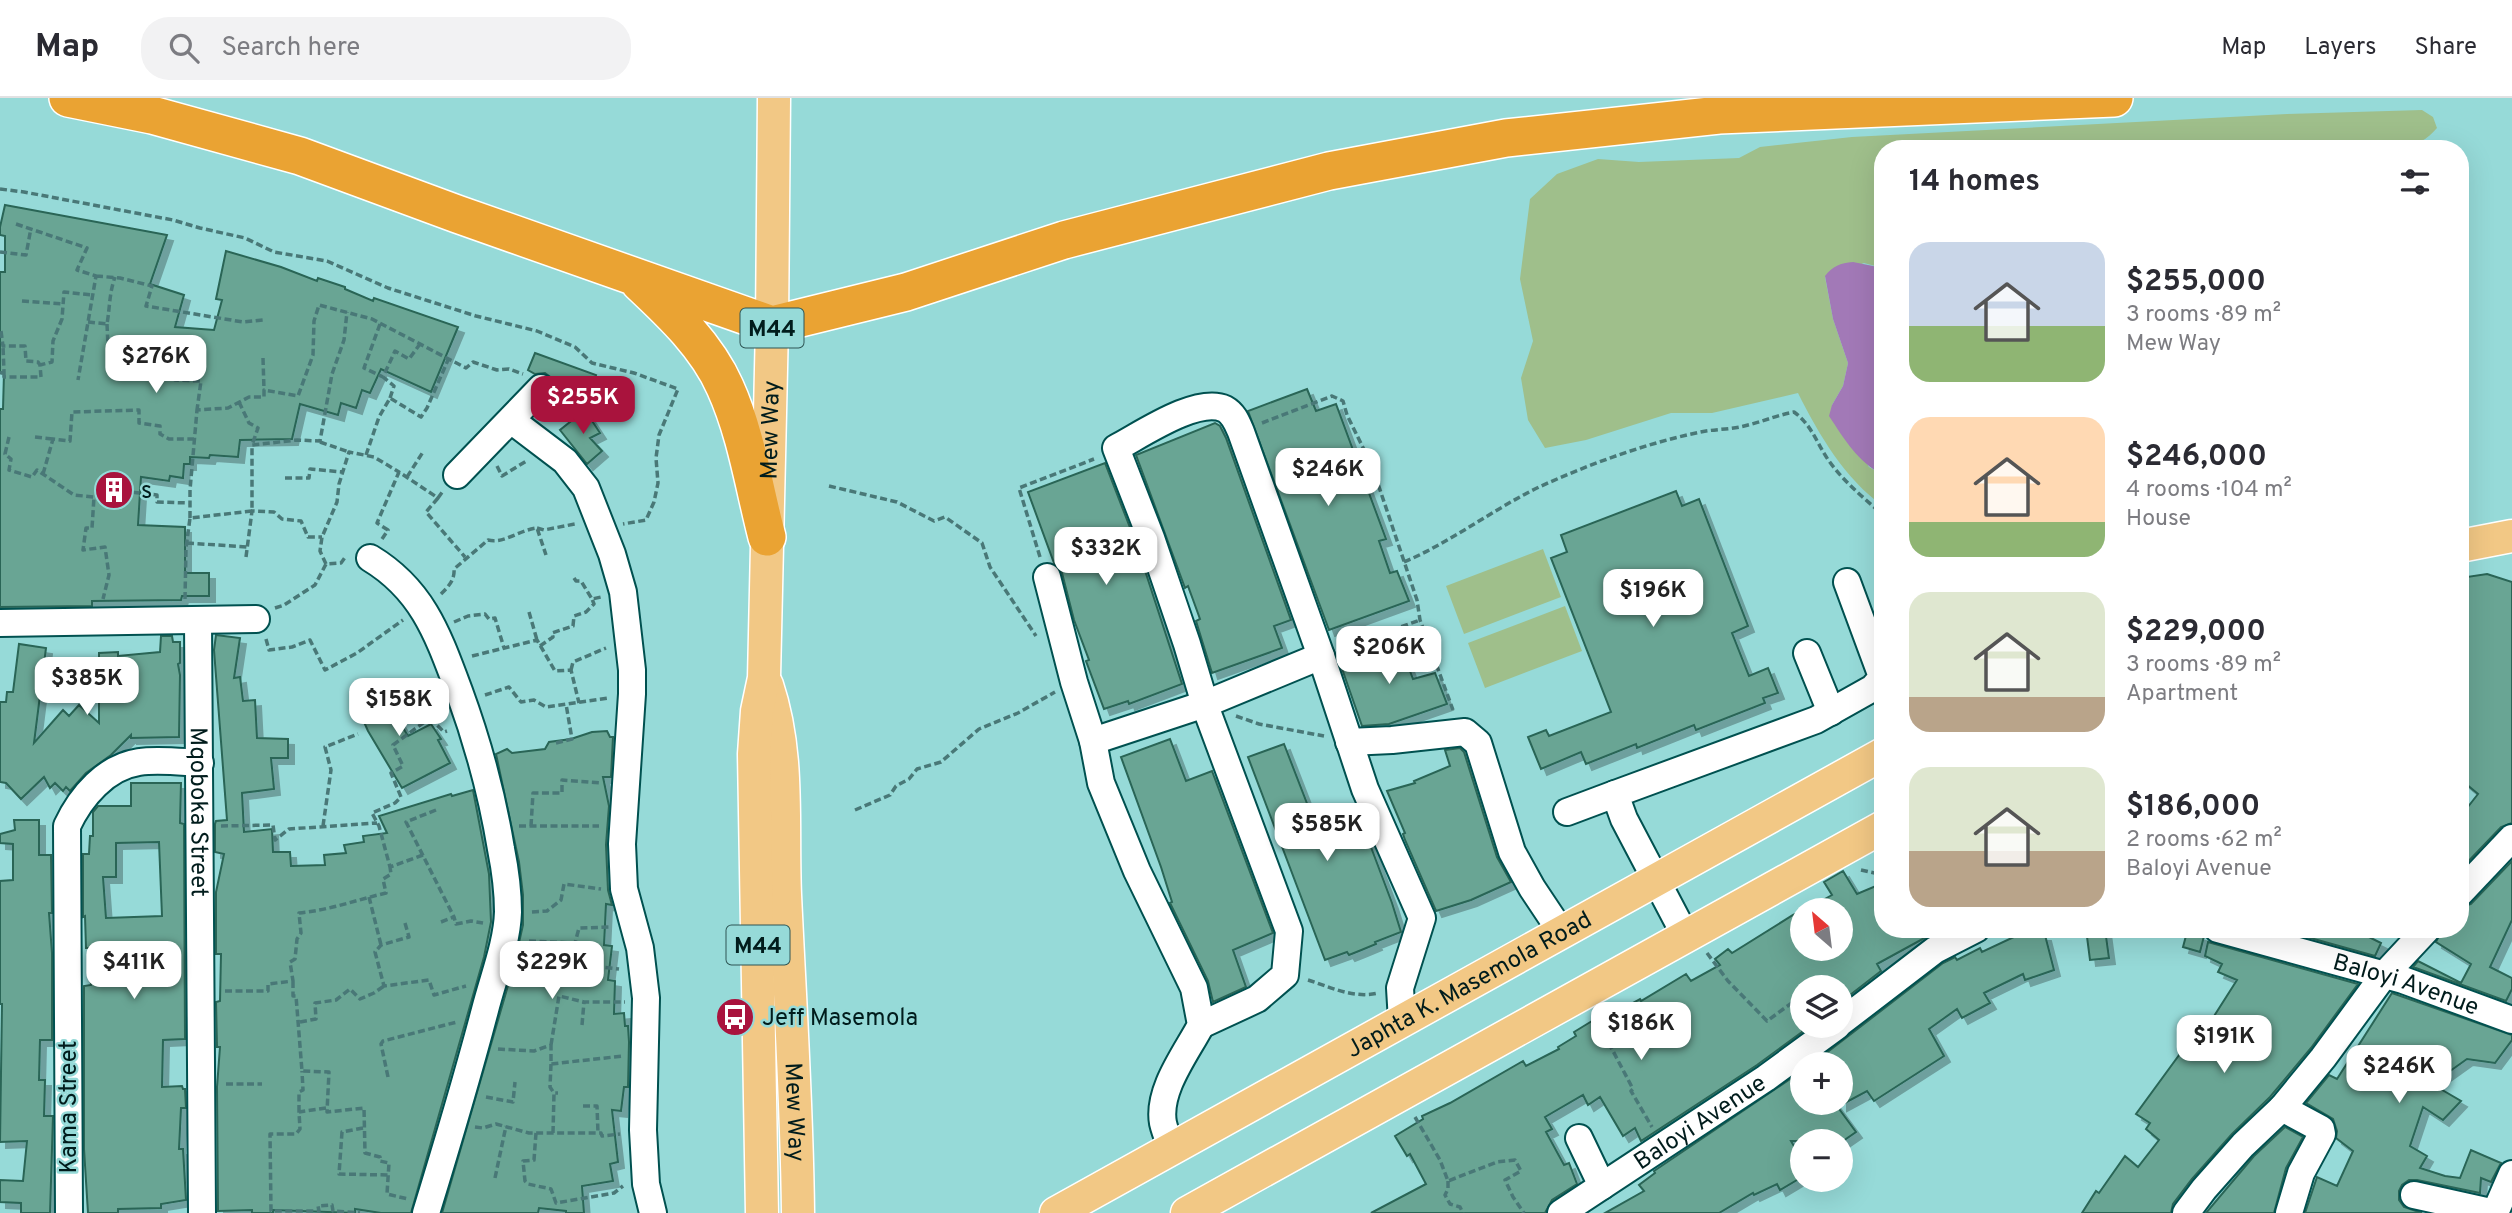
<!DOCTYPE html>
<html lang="en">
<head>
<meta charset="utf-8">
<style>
  body { margin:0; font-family:Overpass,sans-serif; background:#f2f2f3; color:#2b2b33; height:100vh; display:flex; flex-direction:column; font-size:26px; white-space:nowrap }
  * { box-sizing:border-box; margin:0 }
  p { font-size:23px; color:#7c7c81 }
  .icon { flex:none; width:38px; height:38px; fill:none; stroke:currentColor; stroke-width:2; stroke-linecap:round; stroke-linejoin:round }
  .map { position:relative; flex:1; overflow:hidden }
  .sheet { position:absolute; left:1874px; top:42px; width:595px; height:798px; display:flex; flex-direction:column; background:#fff; border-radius:28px; box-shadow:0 7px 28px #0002 }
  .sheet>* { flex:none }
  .needle { width:46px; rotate:332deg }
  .tools { position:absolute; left:1790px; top:800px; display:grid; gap:14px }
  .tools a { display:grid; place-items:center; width:63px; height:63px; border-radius:50%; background:#fff; box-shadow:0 7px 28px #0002; font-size:35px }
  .price { position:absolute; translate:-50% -60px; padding:0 16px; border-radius:14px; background:#fff; color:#222; font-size:23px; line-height:46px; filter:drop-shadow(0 2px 4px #0008) }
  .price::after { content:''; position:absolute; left:50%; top:42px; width:21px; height:16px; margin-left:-10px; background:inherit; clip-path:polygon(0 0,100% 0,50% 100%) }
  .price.current { background:#a9133d; color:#fff }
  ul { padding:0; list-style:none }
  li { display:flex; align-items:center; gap:21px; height:175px; padding:0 35px }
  li span { display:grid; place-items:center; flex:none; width:196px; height:140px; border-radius:21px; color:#555 }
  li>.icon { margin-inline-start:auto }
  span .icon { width:84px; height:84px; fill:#fffc; stroke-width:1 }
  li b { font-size:30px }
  h2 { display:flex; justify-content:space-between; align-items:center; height:84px; padding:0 35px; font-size:30px }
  header { display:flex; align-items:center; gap:42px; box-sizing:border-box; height:98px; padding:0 35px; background:#fff; border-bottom:2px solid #e1e1e2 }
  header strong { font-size:33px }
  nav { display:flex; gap:38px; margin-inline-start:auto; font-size:24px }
  .search { width:490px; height:63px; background:#f2f2f3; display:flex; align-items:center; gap:18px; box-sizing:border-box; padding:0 24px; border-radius:28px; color:#7c7c81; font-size:26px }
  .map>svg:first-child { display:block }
</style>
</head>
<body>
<header>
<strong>Map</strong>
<div class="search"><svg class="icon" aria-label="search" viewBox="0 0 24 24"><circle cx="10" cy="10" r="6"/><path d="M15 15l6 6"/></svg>Search here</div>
<nav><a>Map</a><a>Layers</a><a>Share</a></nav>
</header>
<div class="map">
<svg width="2512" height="1115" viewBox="0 0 2512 1115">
  <defs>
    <filter id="shadow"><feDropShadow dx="6" dy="6" stdDeviation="0" flood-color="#0004"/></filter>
  </defs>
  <rect width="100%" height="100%" fill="#96dad8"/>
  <path fill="#9fbf8b" d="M2422 12 2433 19 2437 30C2412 58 2402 40 2378 51H1883V170L1864 165 1825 179 1833 221 1848 265 1843 288 1832 307 1869 369 1883 377V408C1845 381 1819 337 1798 295L1712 315H1671L1586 342 1545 350 1528 322 1521 280 1533 243 1520 181 1530 101 1557 76 1598 61 1639 64 1739 60 1760 49 1852 39 2287 16Z
    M1543 451 1561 499 1464 536 1446 488Z
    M1565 508 1582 553 1485 590 1468 545Z"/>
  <path fill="#a279b7" d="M1853 164 1883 170V377C1857 363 1845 342 1829 318L1832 307 1843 288 1848 265 1833 221 1825 178C1833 168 1840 165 1853 164Z"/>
  <path fill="#69a594" stroke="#296556" stroke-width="2" fill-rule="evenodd" filter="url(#shadow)" d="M5 107 167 137 150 186 184 197 175 229 214 232 222 202 216 201 226 153 281 169 317 183 318 180 345 189V191L373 203 374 200 458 229 431 294 381 271 370 295 362 292 356 310 341 305 338 317 300 306 292 341 240 342 238 359 210 357 209 360 190 359V366H184L183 380 170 378 169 383 141 379 138 427 185 429V475H209V498H182L181 502 92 503V508L0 509V311H3L4 275H0V174H5V138L0 137V129Z
    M535 255 596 277 592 290 553 281 545 275 535 276 528 272Z
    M1307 291 1316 313 1336 306 1386 441 1379 443 1390 475 1397 473 1409 503 1329 532 1248 313Z
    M585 312 600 335 590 340 602 353 587 366 560 332Z
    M1215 325 1220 328 1226 340 1291 522 1274 528 1282 550 1212 575 1196 523 1200 521 1188 488 1185 490 1136 357Z
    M1105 365 1136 445 1182 586 1129 606 1128 603 1104 611 1086 563 1089 562 1074 522 1062 475 1054 465 1028 394Z
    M1676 393 1682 408 1699 401 1748 528 1732 535 1749 578 1768 570 1778 595 1763 600 1765 605 1696 632 1694 627 1637 650 1636 646 1586 666 1581 654 1541 671 1528 639 1546 632 1549 638 1611 614 1551 460 1567 454 1561 437Z
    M2487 476 2512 484V725L2501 729 2460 772V719L2478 696 2460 681V546L2464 503 2460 504V480Z
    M216 537 240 540 234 580 240 579 243 603 255 602 257 640 288 641V660H271L274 691 242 695 244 734 272 731 273 754H290L291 768 325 767 324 757 346 755 344 747 364 744 363 738 387 735 379 718 451 696 452 698 473 692 489 776 491 824 484 859 411 1115H381L355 1111V1115L273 1112V1115H252V1112L218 1113 217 989 220 949H217L216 904 220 903 221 856H216V794L224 756 215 754V726L216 723 227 722 214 552Z
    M161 538H172L173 544H180V565L178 566 180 577 179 639 131 640V637L111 657 86 675 70 693 66 689 63 693 55 685 50 690 44 679 21 701 6 685 0 684V604H6L7 594H13L19 546 46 550 34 645 63 612 69 618 79 607 99 625V555L118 554V558L160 554Z
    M1398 541 1413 581 1435 575 1447 606 1389 626 1362 628 1339 562Z
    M381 583 390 597 385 600 408 638 431 626 441 641 438 642 450 665 402 690 368 633 352 597Z
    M607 633 610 639H613L611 679H603L609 708 606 747 608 792 612 807 606 806 604 847 612 848 608 882 615 883 614 916 624 915 625 928H628L629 944 628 989H624L621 1013 612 1012 618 1064 610 1066 613 1083 582 1088 584 1115H566V1113L539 1110 538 1115H442L514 867 523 827V797L519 764 496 656 507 651 512 655 545 651 549 644 571 641 592 634Z
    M1170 641 1186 683 1212 673 1273 835 1233 852 1246 889 1213 904 1208 883 1170 805 1172 804 1161 769 1121 659Z
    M1284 646 1315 726 1357 712 1392 805 1401 834 1375 844 1376 846 1359 853 1349 857 1347 854 1325 862 1248 659Z
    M1460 650 1464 654 1497 759 1511 784 1471 802 1436 813 1405 742 1403 736 1405 735 1387 693 1415 685 1414 683 1450 668 1445 652Z
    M131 685H181L180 725 184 726 185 941 163 942 162 989 182 988 183 991H185L186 1010H181L179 1051H183L186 1102 161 1106V1110L118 1111V1115H88L84 1051V888L91 887 89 850H86L85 818 83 819V756H89L90 738H93V714L98 708H131ZM159 744 162 818 106 820 103 779H116V745Z
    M14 722H39V757H51L52 815H49L52 855V942H40L39 982H45L44 1018H53L50 1115H21V1105L0 1104V1082L23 1083 27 1043 0 1044 2 906H0V783L13 782V746L0 745V736L15 732Z
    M2512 763V822L2490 869 2512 880V891L2506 903 2413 869 2418 863 2461 885 2471 866 2436 844 2442 831H2460V810L2471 806Z
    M1843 773 1857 796 1883 785V831H1941L1877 866 1881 873 1841 904V889H1802V934L1757 967 1641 1043 1635 1030 1623 1038 1600 999 1588 1007 1583 997 1545 1019 1552 1031 1546 1034 1564 1067 1569 1065 1577 1086 1552 1102 1545 1115H1371L1426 1086 1410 1056 1407 1058 1395 1038 1423 1021 1422 1018 1450 1005 1523 963 1526 968 1559 951 1558 949 1576 938 1574 934 1592 923 1594 926 1640 901 1641 903 1686 876 1691 883 1720 867 1715 861 1728 851 1732 855 1793 817 1802 813V850H1841V812H1805L1832 797 1824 784Z
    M2086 831H2105L2109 860 2090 862Z
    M2297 831H2344L2355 836 2357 833 2381 845 2375 858 2296 836Z
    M2187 834 2204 838 2200 854 2183 849Z
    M2018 837H2045L2054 872 2025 882 2023 876 1984 895 1990 905 1962 920 1957 911 1929 931 1944 958 1874 1003 1867 993 1841 1007V966H1812L1943 865 1955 859 1957 862 1980 850 1982 854Z
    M2208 844 2358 886 2311 950 2270 999 2232 1036 2192 1081 2173 1106 2171 1115H2082L2096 1093 2099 1095 2125 1058 2138 1069 2159 1042 2146 1031 2150 1025 2136 1016 2182 953 2193 932 2202 937 2237 882 2218 874 2222 866 2205 858Z
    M2392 895 2512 937V942L2495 965 2467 961 2432 986 2461 1003 2443 1022 2423 1009 2410 1048 2427 1058 2420 1070 2445 1078 2460 1080 2471 1052 2501 1065 2491 1084 2481 1080 2480 1095 2417 1082H2409L2402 1087 2399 1093V1102L2404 1109 2422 1115H2305L2317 1079 2337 1088 2353 1053 2336 1040 2337 1033 2333 1021 2306 1005 2329 977 2337 981Z
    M1802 973V1004H1834L1856 1034 1843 1043H1791L1802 1062V1079L1780 1092 1777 1086 1754 1097 1753 1095 1719 1115H1605L1644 1093 1639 1087 1655 1075 1654 1073Z
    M2285 1029 2303 1039 2286 1070 2274 1115H2206L2254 1058Z"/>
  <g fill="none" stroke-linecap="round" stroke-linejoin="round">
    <defs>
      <g id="minor">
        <path d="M511 322 565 363 586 390 612 456 623 494 632 572V596L622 746 624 791 640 850 646 900 643 1032 646 1086 653 1115"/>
        <path d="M457 377 541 290"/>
        <path d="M370 460C423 492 438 537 459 593 478 645 492 696 501 751 505 771 508 793 508 814 507 846 493 880 485 912 467 980 447 1047 426 1115"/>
        <path d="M1047 479 1074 584 1093 643 1101 685 1137 773 1194 890 1201 927C1187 954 1157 992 1163 1025 1165 1034 1169 1043 1172 1051"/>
        <path id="s1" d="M198 523 202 1115"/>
        <path d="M0 525 256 521"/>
        <path d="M1807 555 1831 614"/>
        <path d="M1093 643 1205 606 1321 558"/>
        <path d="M1349 644 1392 642 1465 634 1478 645 1512 754 1532 790 1562 835"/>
        <path d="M1567 714 1615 696"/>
        <path d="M2460 795 2512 740"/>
        <path id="s2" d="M2218 831 2403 882 2512 922"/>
        <path d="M1686 839 1624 721 1615 696 1816 622 1873 590 1881 581V576L1847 484"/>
        <path d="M1841 924 1935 852 1976 831"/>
        <path d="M1201 927 1257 901 1285 877 1289 833 1207 613 1187 546 1151 440 1116 350C1141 337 1197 298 1225 311 1234 316 1237 325 1241 334L1321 558 1365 691 1422 820 1400 890 1402 923"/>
        <path d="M2282 1010 2321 1031 2322 1036 2301 1075 2289 1115"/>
        <path d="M1579 1040 1602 1088"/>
        <path d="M2414 1097 2495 1115 2512 1076"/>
        <path d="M69 1115 67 728C81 698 106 669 139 664 158 661 181 664 200 665"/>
        <path id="s3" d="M1561 1115 1766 980 1837 928"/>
        <path d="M2186 1115 2204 1091 2243 1047 2282 1010 2323 960 2384 877 2427 831"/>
      </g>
      <g id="major">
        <path d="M2460 448 2512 438"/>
        <path id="s4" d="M767 587C790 656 782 725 785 797 790 903 797 1009 798 1115"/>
        <path id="s5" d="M762 1115 754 656 757 613 764 580 772 227 774 0"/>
        <path id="s6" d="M1056 1115 1883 656"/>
        <path d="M1187 1115 1883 729"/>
      </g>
      <path id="highway" d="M68 0 152 17 300 58 457 116 772 227 906 194 1064 142 1329 73 1506 40 1719 17 2114 0
        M640 185C672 215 707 248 725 289 746 335 754 389 767 439"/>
    </defs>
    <use href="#minor" stroke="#005150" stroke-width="30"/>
    <use href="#major" stroke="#fff" stroke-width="35"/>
    <use href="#highway" stroke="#fff" stroke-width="40"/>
    <path stroke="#497877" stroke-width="3.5" stroke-dasharray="7 3.5" stroke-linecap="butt" d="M0 91 24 94 173 122 200 130 245 140 274 154 327 163 388 190 476 218 537 233 575 249 592 265 634 275 678 291 659 337 656 360 658 385 654 404 646 422 623 426
      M16 126 87 150 77 172 96 178 78 282
      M0 154 26 157 31 130
      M96 178 120 180 152 188 146 208 243 224 263 222
      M22 203 63 206
      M88 224 107 226C110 209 109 196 115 179
      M107 226 108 248 143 253
      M380 226 364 270 383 279
      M1 233 3 248H25L26 263 38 264 40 267
      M177 258 175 282 201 283 197 312
      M263 260 264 292
      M4 274V279H41L40 267 52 264 53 243 62 221 64 194 92 197
      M0 275 4 274 3 248
      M390 300 394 288 383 279 395 253 409 261 420 246
      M239 304 249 325 258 330 252 347
      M1262 325 1332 298 1343 303 1347 317 1372 368 1417 502 1420 522 1453 612
      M9 339 5 356 11 361 9 372 32 379 37 372 74 397 94 399 92 430H86L83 452 105 449 109 477 103 501
      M35 339 53 341
      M320 344 349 354
      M366 357 379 319 390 300 421 319 427 310 448 262
      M497 368 502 378 528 362
      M43 376 53 341 70 343 72 314 139 312V325L160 328V336L169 341H194
      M407 379 423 354
      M285 380H309L310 371 343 374
      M829 388 897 404 934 423 945 419 982 445 990 469 1036 538
      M122 393 157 397V404L190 405
      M438 400 426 414 465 459
      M190 420V392L197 312 228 310 249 299H264V292L298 298 313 257 314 223 319 207 372 221 466 270 473 264 497 272 509 271 523 276
      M537 430 544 432 575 426
      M382 441 388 432 377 425 399 374 438 400 443 393
      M187 445 248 449
      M246 459 252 413 274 414 282 421 301 423 308 439H322
      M1040 459 1019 390 1094 361
      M1404 464C1451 444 1492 412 1539 389 1592 365 1649 344 1706 333 1720 331 1735 331 1748 327 1764 323 1778 317 1794 314 1812 327 1817 346 1829 363 1844 384 1864 400 1883 417
      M326 466 320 453 322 439 337 404 339 386 349 354 374 359 399 374
      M1067 471 1129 448
      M574 480 576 483H581L592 501 601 499
      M441 496C448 489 455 482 454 471L488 442C504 446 519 432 537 430L546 457
      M185 501 186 450 190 420 252 413V347L297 342 320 343 332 276 344 242 347 214
      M275 510 284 507 315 487 326 466 341 465 346 458
      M529 514 537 542
      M454 524 468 518 485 516 489 521 495 520 504 550
      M266 541 269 552 292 549 310 542 325 572 357 555 403 522
      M540 548 553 539 552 535 573 528 574 518 586 514 594 506 592 501
      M1342 550 1420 522
      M472 558 537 542 555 573 571 572 579 605
      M571 572 573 564 606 550
      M485 597 509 589 521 604 534 602 546 609 609 600
      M1236 618 1259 626 1324 638
      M430 620 444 634 447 633
      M556 645 572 641 566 606
      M436 712 406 724 454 819
      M855 712 890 697 896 688 909 681 917 671 941 664 979 631 1018 615 1055 594
      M221 728 273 727 275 742 289 731 377 725
      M323 728 331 672 325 649 358 636
      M519 728H599
      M531 728 533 695H562V682L602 685
      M423 757 390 769 379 728 372 715 395 705 401 699 391 675 403 668 393 647 430 620 440 606
      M1861 772 1883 777
      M369 799 381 847
      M532 814 547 813 561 802 564 786 601 791
      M441 824 454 819 456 826 471 823 483 825
      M405 825 409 839 381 847 375 854 384 888 429 882 434 897 466 888
      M529 843 575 845 579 830 611 829
      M1707 855 1728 883 1767 923 1793 904 1802 916
      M522 860 619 871
      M1308 882C1330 889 1354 901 1378 895
      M293 883V898H296L302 973 329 974 327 1014 364 1010 365 1055 380 1059V1063L389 1065 387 1096 408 1101
      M225 893H268V886L293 883 290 864 295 861 297 841 301 835 299 815C330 812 356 802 386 795L383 781 391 776 390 769
      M1594 917 1633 991 1631 993 1652 1029
      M300 924 316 921 315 905 336 902 350 891 360 901 374 895 384 888
      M582 927 584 904
      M551 947 559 898 584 904H625
      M498 951 534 953 551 947V966L623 958
      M551 966 550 989 554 995H558
      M388 979 381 946 383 943 457 924
      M226 986H262
      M486 999 513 1004 515 984
      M583 1008H597L598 1035
      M326 1010 299 1014 300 1031 296 1036H270L271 1113H319L318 1108 332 1107 333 1113 360 1115
      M299 1014V994L303 992 302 973
      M1415 1019 1440 1062 1448 1083 1497 1064 1515 1062 1521 1073 1505 1082 1513 1099 1524 1115
      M475 1029 483 1030 496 1026 529 1035H601L602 1038 620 1036
      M363 1030 342 1034 339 1076 388 1077
      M536 1035 534 1062 523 1063 525 1083 528 1086 551 1091 556 1105 614 1095 623 1088
      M553 1035 554 995
      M495 1080 506 1028
      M1448 1083V1091L1445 1097 1450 1106 1460 1109 1463 1115"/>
    <use href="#minor" stroke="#fff" stroke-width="26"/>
    <use href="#major" stroke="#f2c885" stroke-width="32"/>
    <use href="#highway" stroke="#eaa333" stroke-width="37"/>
  </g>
  <defs>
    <symbol id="building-disc" viewBox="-11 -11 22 22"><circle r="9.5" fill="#a9133d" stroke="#96dad8"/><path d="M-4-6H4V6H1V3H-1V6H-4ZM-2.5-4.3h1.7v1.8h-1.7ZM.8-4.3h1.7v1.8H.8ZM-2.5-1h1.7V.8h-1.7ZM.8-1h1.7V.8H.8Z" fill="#fff"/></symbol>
    <symbol id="bus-disc" viewBox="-11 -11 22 22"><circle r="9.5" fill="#a9133d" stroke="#96dad8"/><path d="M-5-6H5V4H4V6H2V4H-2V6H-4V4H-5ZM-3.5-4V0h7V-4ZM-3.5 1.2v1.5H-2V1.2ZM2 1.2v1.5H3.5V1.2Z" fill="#fff"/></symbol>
  </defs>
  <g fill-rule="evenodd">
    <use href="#building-disc" x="92" y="370" width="44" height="44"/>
    <use href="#bus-disc" x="713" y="897" width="44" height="44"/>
  </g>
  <g text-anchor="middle" stroke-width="5" stroke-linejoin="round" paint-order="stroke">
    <g fill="#96dad8" stroke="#2e5554" stroke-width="2">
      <rect x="740.5" y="210.5" width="63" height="39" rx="5"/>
      <rect x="726.5" y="827.5" width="63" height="39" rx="5"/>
    </g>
    <g font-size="23" font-weight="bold" fill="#011c1c">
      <text x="772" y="238">M44</text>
      <text x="758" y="855">M44</text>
    </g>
    <g font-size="24" fill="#011c1c" stroke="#96dad8">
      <text dy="8" stroke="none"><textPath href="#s5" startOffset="784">Mew Way</textPath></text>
      <text dy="8" stroke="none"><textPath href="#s1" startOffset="191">Mqoboka Street</textPath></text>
      <text dy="8" stroke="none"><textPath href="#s6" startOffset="472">Japhta K. Masemola Road</textPath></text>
      <text dy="8" stroke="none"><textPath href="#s2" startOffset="196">Baloyi Avenue</textPath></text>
      <text transform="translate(68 1009) rotate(-90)" y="8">Kama Street</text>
      <text dy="8" stroke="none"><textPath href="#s4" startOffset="429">Mew Way</textPath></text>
      <text dy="8" stroke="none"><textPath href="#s3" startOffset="166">Baloyi Avenue</textPath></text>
    </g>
    <g font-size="24" fill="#011c1c" stroke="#96dad8" text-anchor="start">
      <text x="141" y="400">s</text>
      <text x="762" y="927">Jeff Masemola</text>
    </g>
  </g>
</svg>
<div class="tools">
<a><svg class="needle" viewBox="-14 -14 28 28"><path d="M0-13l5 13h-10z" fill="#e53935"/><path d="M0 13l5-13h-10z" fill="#7c7c81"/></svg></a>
<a><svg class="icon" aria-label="layers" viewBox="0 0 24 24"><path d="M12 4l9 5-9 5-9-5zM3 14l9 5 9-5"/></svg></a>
<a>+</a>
<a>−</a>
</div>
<b class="price" style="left:156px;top:297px">$276K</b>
<b class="price current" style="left:583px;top:338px">$255K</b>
<b class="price" style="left:1328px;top:410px">$246K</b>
<b class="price" style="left:1106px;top:489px">$332K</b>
<b class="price" style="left:1653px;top:531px">$196K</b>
<b class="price" style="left:1389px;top:588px">$206K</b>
<b class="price" style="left:87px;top:619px">$385K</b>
<b class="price" style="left:399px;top:640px">$158K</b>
<b class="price" style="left:1327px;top:765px">$585K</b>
<b class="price" style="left:134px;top:903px">$411K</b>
<b class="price" style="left:552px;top:903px">$229K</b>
<b class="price" style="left:1641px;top:964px">$186K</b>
<b class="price" style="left:2224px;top:977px">$191K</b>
<b class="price" style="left:2399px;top:1007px">$246K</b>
<section class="sheet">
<h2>14 homes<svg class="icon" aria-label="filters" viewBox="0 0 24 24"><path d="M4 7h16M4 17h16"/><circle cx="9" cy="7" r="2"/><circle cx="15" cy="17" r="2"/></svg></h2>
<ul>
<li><span style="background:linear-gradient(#c9d6e8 60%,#8fb573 0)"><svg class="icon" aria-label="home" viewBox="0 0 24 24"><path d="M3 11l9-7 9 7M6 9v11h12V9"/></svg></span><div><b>$255,000</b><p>3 rooms · 89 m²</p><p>Mew Way</p></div></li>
<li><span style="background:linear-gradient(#ffd9b3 75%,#8fb573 0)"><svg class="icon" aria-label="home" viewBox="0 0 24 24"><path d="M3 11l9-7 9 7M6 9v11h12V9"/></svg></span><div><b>$246,000</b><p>4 rooms · 104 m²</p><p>House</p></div></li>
<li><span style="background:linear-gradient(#dfe7d0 75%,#b9a48a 0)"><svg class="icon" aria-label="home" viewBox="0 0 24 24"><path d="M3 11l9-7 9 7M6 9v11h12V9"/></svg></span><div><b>$229,000</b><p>3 rooms · 89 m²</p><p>Apartment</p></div></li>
<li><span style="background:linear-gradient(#dfe7d0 60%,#b9a48a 0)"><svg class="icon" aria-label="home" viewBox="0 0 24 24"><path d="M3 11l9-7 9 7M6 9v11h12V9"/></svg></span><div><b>$186,000</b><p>2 rooms · 62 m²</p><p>Baloyi Avenue</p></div></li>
</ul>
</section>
</div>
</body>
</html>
